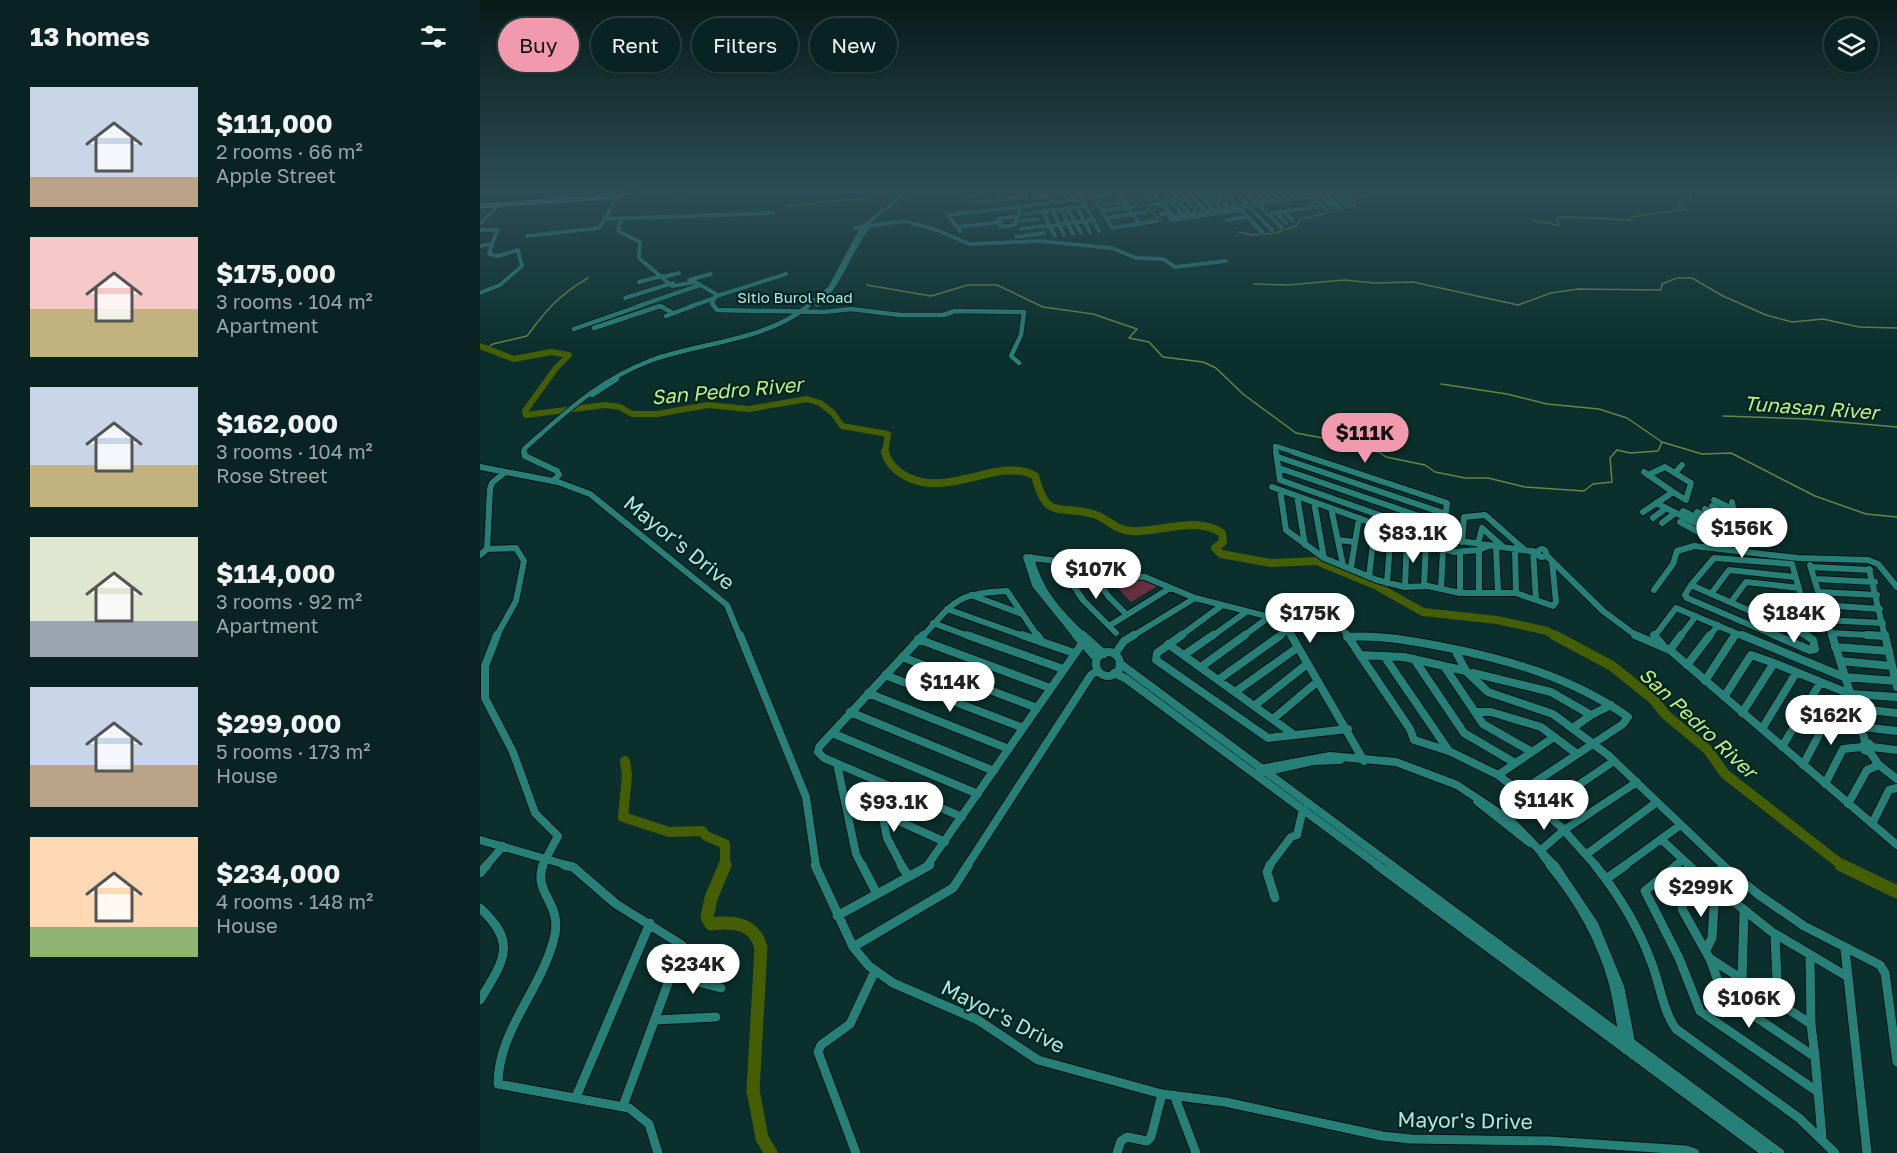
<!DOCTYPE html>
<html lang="en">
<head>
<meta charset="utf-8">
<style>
  body { margin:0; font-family:"Golos Text",sans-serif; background:#162f2e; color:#f1f3f6; height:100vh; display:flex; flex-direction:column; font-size:22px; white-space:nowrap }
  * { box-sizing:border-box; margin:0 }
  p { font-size:20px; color:#98a4a5 }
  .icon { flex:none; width:33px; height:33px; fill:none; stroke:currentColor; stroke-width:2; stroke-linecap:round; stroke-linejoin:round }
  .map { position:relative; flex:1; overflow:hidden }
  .sheet { display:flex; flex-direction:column; background:#082321; width:480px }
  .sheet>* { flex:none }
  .hud { position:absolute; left:18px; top:18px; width:570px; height:54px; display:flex; gap:12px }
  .tools { position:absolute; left:1344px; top:18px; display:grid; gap:12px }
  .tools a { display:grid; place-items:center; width:54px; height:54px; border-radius:50%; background:#082321; box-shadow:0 2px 4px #0004,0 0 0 2px #29403f; font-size:30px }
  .price { position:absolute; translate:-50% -51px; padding:0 14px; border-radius:21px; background:#fff; color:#222; font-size:20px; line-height:39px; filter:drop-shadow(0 2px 3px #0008) }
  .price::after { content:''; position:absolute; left:50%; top:36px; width:18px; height:14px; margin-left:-9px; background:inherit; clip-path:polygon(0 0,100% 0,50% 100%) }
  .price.current { background:#f29aad; color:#111 }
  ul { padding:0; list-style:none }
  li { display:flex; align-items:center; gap:18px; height:150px; padding:0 30px }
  li span { display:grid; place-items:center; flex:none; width:168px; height:120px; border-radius:0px; color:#555 }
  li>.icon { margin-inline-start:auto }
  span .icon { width:72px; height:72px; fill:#fffc; stroke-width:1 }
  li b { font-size:26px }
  h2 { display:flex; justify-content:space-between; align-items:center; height:72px; padding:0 30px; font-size:26px }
  .chip { padding:0 21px; border-radius:27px; background:#082321; box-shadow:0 2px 4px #0004,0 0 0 2px #29403f; font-size:21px; line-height:54px }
  .chip.current { background:#f29aad; color:#111 }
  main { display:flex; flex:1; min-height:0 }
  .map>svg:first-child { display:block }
</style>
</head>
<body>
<main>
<section class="sheet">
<h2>13 homes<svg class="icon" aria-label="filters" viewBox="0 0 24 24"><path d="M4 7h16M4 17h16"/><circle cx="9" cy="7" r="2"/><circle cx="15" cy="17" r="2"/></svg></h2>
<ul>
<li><span style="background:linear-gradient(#c9d6e8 75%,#b9a48a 0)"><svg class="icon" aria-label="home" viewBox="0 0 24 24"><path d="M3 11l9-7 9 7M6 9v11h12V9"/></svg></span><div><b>$111,000</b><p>2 rooms · 66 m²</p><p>Apple Street</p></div></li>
<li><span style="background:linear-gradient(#f6c9c9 60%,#c2b280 0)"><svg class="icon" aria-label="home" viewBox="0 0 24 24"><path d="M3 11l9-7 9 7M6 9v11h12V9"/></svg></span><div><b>$175,000</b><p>3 rooms · 104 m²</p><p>Apartment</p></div></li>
<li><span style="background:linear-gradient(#c9d6e8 65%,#c2b280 0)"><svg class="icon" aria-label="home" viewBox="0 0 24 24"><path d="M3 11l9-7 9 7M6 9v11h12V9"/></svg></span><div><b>$162,000</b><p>3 rooms · 104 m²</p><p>Rose Street</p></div></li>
<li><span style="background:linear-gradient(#dfe7d0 70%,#9aa5b1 0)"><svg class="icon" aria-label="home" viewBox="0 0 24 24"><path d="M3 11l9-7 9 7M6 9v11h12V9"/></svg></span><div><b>$114,000</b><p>3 rooms · 92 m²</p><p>Apartment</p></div></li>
<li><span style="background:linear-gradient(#c9d6e8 65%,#b9a48a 0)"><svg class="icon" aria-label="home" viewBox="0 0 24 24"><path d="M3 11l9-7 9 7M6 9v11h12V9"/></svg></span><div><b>$299,000</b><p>5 rooms · 173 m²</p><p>House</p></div></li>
<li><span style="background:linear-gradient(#ffd9b3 75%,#8fb573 0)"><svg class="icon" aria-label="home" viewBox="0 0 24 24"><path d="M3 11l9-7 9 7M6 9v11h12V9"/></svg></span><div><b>$234,000</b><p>4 rooms · 148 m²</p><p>House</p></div></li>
</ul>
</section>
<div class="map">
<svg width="1417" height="1153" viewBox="0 0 1417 1153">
  <rect width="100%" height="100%" fill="#0a2f2c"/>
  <path fill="#67323f" d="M623 573 664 578 679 585 651 602Z"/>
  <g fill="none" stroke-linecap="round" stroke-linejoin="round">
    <path stroke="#668644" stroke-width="1.5" d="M454 190 486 196 522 190
      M1166 190 1192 193 1246 190
      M1265 190 1360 194 1407 190
      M1412 190H1417
      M653 195 681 221
      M194 199 211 190
      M307 206 387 198 390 195 387 190
      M1053 220 1078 225V218L1084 217 1151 220V217L1205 209 1197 204 1212 198 1211 192
      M758 232 773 235 795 233 816 226 822 219 870 207 875 204V198L885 197 894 190
      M774 284 808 285 864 280 895 283 933 282 1038 305 1071 293 1098 289 1181 290 1182 284 1197 278H1212L1243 296 1286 315 1312 322 1343 319 1379 327 1417 328
      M387 285 451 296 488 285H517L563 307 613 314 657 329 649 338 669 342 683 357 723 362 736 368 763 394 816 433 875 444 881 449 899 452 906 457 945 465 955 472 985 478H1008L1045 487 1104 491 1113 484 1132 482 1130 458 1137 450 1150 453 1178 451 1182 442
      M7 348 13 344 47 336C67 309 79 295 108 278
      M961 384 1027 394 1067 404 1119 409 1147 418 1182 442 1222 454 1251 453 1335 496 1386 514 1417 517
      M1243 416 1326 419 1417 427"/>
    <path stroke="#455e03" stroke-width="6" d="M0 346 34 359 71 352 89 355 76 368 45 411 46 415 125 405 140 407 152 414H177L228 405 269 409 327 399 340 403 353 413 362 426 408 434 405 453"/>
    <path stroke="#455e03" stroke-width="8" d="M405 452C407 462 413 468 422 474 465 502 519 455 555 476 567 521 577 504 613 514 628 518 634 530 651 531 681 533 715 515 742 533L743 542 735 548 741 554 791 563 837 561 895 585 943 612 1017 620 1067 631 1077 637"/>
    <path stroke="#455e03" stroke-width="10" d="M1074 635 1132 666 1173 699 1186 715 1228 750 1245 774 1363 866
      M145 761 147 775 143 817 189 832 222 831 226 836 245 844V866"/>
    <path stroke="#455e03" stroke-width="13" d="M245 865 231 898 227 917 231 924C254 921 275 923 281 948L273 1090 282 1138 291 1153
      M1361 865 1417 892"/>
    <defs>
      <path id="minor-far4" d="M580 190 586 201
        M588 190 593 201
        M598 190 619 231
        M610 190 632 228 677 221
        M635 190 660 224
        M671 190 693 216
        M682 190 702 215
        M690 190 710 214
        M698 190 718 213
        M707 190 726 212
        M715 190 734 210
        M724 190 741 209
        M732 190 749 208
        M742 190 782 232
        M763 190 802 228
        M773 190 786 203
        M781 190 794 202
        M789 190 801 201
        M798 190 808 200
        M807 190 815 199
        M824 190 847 210
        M834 190 855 208
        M555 191 566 190
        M753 191 792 230
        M518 193 542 190
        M138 195 125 219 293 213
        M857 196 865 195 872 201
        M857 196 868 205
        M850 197 859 206
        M553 198 574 196
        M662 198 677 197
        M493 203 547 197
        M618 205 652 200
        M668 205 755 193
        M545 206 670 190
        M597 208 610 232
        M572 209 584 235
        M581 209 593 234
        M588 209 601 233
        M761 210 692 220 689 217 862 192
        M622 211 657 206
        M804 211 813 221
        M563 212 575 236
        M796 213 806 223
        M545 214 606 206
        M681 214 690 213
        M787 214 842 206
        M538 216 518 219 520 227 535 225 541 208
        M626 218 665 212
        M141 219 138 231 160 242 159 258 192 286 215 282 236 294 232 304 235 307
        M746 220 767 217
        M542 221 558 219
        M0 223 19 205
        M477 227 521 222
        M561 227 614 220
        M375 228 424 221 457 230 489 244 559 241 632 248 656 258 683 259 695 267 746 261
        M540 229 561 226
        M0 230H17L9 254 18 256 38 250 42 266 20 285 0 293
        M480 231 468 215 539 207
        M47 236 119 228 125 219
        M536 237 564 233
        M0 246 11 244
        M183 277 199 273
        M209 280 231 274
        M159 282 182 276
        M237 296 306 274
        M145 298 193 283
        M337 305C362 283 369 250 390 225
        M156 307 220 285
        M176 307H183
        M209 307 235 298
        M326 307 350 288 382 228 428 190"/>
      <path id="minor-far3" d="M234 306 237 310 344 312 371 309 420 315H463L475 311 544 312 541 335 531 356 539 363
        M186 316 213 306
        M114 328 180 306 193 313
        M94 329 160 306
        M112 395 137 379
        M45 453 44 449C86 412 119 380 172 360 222 342 285 341 328 306
        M796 453 795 446 817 453"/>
      <path id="minor-far2" d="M44 452 45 456 77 471 79 475 73 481
        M796 452 800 480 967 539 1057 552
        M813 452 967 503 963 537
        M798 457 966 514
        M0 467 78 482 110 494 247 605 260 637
        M799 468 965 525
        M1164 472 1193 492
        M1195 473 1202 465
        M792 487 973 552 999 550 1008 546
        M800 490 806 530 844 558 897 580 925 587 948 586 980 593H1036L1073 606 1076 602 1072 561
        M817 496 825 545
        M1234 500 1252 509
        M834 502 844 558
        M1176 503 1234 532
        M1232 506 1248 514
        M851 508 863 565
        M1225 509 1244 519
        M1203 511 1237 528
        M1163 512 1193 492 1206 500 1211 483 1185 467 1168 475
        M1217 512 1240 523
        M1173 518 1186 508
        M1200 522 1230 538
        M1182 523 1195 513
        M858 540 875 542
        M982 542 984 517 1005 515 1045 550
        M998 544 1002 528 1022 546
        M1016 546 1018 592
        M1225 547 1253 508 1252 502
        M1035 548 1036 593
        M7 549 36 548 44 561 36 601 16 637
        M1058 553a4 4 0 1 1 8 0a4 4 0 1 1-8 0Z
        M999 550V593
        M1053 551 1056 599
        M980 552V593
        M0 555 7 549 10 489 12 483 24 473
        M1066 555 1123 611 1158 637
        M551 557C558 590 580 614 605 637
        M577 561 603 600 636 633
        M1330 565 1352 637
        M607 567 629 597 647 615
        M871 567 879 518
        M1331 567 1390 570
        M1389 569 1405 637
        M889 577 895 525
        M1336 579 1395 582
        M907 583 911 530
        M1211 585 1205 595 1207 598 1298 637
        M944 586 946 543
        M925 587 927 536
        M961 589 963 549
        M1174 590 1193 564 1197 551 1214 546 1318 558 1388 560 1398 564 1417 587
        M1339 592 1397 595
        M1231 594 1249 570 1315 577
        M491 595 542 614
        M1251 602 1266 582 1319 588
        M1343 605 1400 609
        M467 609 546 637
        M1269 610 1279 597 1322 601
        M1327 617 1312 564 1234 558 1211 585 1284 617 1403 623
        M1287 618 1329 637
        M453 623 491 637
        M629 626 690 588
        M862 628 868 637
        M1351 633 1405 636
        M442 637C475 601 476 593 527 591L558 637
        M597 637 555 585 546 557 592 563 638 575 665 577 715 598 802 620 812 637
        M651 637 715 598
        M699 637 741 606
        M731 637 766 612
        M762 637 789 617
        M799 637 809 629
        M874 637H896
        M1174 637 1196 608 1265 637
        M1200 637 1216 616
        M1229 637 1238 625
        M1254 637 1256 634"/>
      <path id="minor-far1" d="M17 635 5 666V698L33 752 55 813 78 836 62 866
        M260 635 326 797 336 866
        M443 635 339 747 338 752 344 758 482 817
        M487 635 583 669
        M542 635 594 653
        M557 635 562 642
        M596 635 617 659
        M603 635 624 654
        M702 635 677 653 676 660 788 738 868 729
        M811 635 884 761
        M867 635 880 655 924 657 986 671 1008 692 1073 714 1128 755 1244 866
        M1155 635 1190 650 1417 845
        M1174 635 1185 648
        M1262 635 1364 677 1416 681
        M1295 635 1330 650 1335 649 1333 640 1326 635
        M1352 635 1386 744
        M1387 635 1405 636
        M1405 635 1417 687
        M867 637C898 635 928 640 959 646 1027 659 1091 677 1148 717L1143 724 1040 792 1080 826 1116 866
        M438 639 570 688
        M688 644 813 734
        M1355 647 1409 651
        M975 650 986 671
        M1190 650 1201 635
        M616 664a12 12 0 1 1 24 0a12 12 0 1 1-24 0Z
        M635 654 644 641 654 635
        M704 655 733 635
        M880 655 930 729 934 740 969 751 1018 775 1052 752 1003 724 964 666
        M904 656 969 751
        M422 657 557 708
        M934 659 984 733 1035 763
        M1360 661 1412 666
        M1294 663 1370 694 1417 697
        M642 665 913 866
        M1207 665 1230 635
        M721 667 765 635
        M634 673 645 678 899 866
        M993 673 1071 692 1111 715 1131 705
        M405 675 543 728
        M738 680 801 635
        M1225 681 1255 635
        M755 692 817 648
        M388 693 529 749
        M1244 697 1271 655 1294 663 1262 713
        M774 706 827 664
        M370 712 514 771
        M996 712H1011L1061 727 1097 754
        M793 719 838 681
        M1382 727 1417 731
        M1093 728 1111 715
        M1282 729 1316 673
        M352 733 498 794
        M1383 747a4 4 0 1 1 8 0a4 4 0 1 1-8 0Z
        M1302 747 1340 683
        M1392 747 1417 750
        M1389 751 1399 765 1417 779
        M1052 752 1074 737
        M357 764 376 854 382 866
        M1323 765 1354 706 1417 713
        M780 769 850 756 916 762 977 785 1031 821 1075 866
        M784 772 833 761 860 760
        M1018 775 1040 792
        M1345 784 1363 749 1382 747
        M997 801 1050 843
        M367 803H379L465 842
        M1368 804 1387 770 1399 765
        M1063 809 1134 761
        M402 813 407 838 422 866
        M1392 824 1409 790 1417 788
        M1181 839 1210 866
        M0 840 90 866
        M1060 851 1084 830 1157 782
        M1062 854 1071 866
        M1107 854 1177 802
        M6 866 23 846
        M447 866 606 638
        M487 866 611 675 617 671
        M789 866 811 837 817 835 823 809
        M1144 866 1199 826
        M1195 866 1202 860"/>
      <path id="minor" d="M63 865C53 893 81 902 75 934 64 987 18 1029 18 1084L149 1108 169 1124 178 1153
        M84 865 93 867 136 904 202 945 143 1106
        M335 865 373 947 389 966 413 983 498 1020 558 1060 682 1094 745 1102 902 1136 931 1139 1069 1141 1206 1150 1215 1153
        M382 865 397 894
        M421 865 428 876
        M790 865 787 872 795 898
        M897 865 1286 1153
        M911 865 1300 1153
        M1070 865C1098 899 1121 939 1133 982 1139 1004 1141 1027 1146 1050
        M1074 865 1114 925 1140 988 1153 1055
        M1115 865C1139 895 1159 928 1172 964 1180 985 1183 1011 1196 1029L1319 1118 1355 1153
        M1197 865 1165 891 1199 958 1220 1011 1338 1092
        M1208 865 1292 932 1368 977
        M1242 865 1279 895 1324 926 1400 965 1405 973 1417 1062
        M0 873 7 865
        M1126 879 1146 865
        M1226 884 1203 901 1202 909 1230 959 1243 995 1335 1057 1331 1024 1330 958
        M0 908C38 943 24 960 0 1000
        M357 916 450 865
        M1295 936 1298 1002
        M373 947 473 888 488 865
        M1365 949 1387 1153
        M1226 950 1232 938 1235 890
        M1231 959 1331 1024
        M191 975 241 988
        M1262 979 1264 912
        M175 1020 236 1017
        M1335 1057 1342 1137
        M694 1095 716 1153
        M96 1097 170 923
        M376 1153 338 1052 341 1045 370 1024 395 971
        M637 1153 641 1141 647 1137 667 1141 671 1137 682 1094"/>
      <path id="major" d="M0 206 116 198 162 190"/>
    </defs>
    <use href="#minor-far4" stroke="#061513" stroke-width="5"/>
    <use href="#minor-far3" stroke="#061513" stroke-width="6"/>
    <use href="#minor-far2" stroke="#061513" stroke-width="8"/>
    <use href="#minor-far1" stroke="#061513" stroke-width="10"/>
    <use href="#minor" stroke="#061513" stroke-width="11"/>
    <use href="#major" stroke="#061513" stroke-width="7"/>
    <use href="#minor-far4" stroke="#278078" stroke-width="4"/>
    <use href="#minor-far3" stroke="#278078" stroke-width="4.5"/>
    <use href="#minor-far2" stroke="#278078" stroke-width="6"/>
    <use href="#minor-far1" stroke="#278078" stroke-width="8"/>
    <use href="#minor" stroke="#278078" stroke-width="9"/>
    <use href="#major" stroke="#5ea3bd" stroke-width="5"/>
  </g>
  <linearGradient id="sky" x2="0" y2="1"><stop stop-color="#061a18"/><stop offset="0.54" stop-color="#2d4d56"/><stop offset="1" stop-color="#2d4d56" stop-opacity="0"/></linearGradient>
  <rect width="1417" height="352" fill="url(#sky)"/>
  <g text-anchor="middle" stroke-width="4.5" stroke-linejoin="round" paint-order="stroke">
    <g font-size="15" fill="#b2e4dd" stroke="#002522">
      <text x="315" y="303">Sitio Burol Road</text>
    </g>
    <g font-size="20" font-style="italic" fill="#c4ec81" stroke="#002522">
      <text transform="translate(247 391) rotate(-5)" y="7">San Pedro River</text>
      <text transform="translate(1331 408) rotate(4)" y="7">Tunasan River</text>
      <text transform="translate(1218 723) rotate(43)" y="7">San Pedro River</text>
    </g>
    <g font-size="21" fill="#b2e4dd" stroke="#002522">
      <text transform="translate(199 543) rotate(39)" y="7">Mayor's Drive</text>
      <text transform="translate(523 1017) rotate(27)" y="7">Mayor's Drive</text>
      <text transform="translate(985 1121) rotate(1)" y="7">Mayor's Drive</text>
    </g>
  </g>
</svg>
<div class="tools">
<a><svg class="icon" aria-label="layers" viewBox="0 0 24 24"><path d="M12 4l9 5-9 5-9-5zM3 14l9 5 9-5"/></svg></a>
</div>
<b class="price current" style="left:885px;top:464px">$111K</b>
<b class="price" style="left:1262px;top:559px">$156K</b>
<b class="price" style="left:933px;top:564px">$83.1K</b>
<b class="price" style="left:616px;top:600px">$107K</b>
<b class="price" style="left:830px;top:644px">$175K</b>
<b class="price" style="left:1314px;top:644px">$184K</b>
<b class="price" style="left:470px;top:713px">$114K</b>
<b class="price" style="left:1351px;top:746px">$162K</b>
<b class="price" style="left:1064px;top:831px">$114K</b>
<b class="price" style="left:414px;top:833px">$93.1K</b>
<b class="price" style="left:1221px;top:918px">$299K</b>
<b class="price" style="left:213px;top:995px">$234K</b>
<b class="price" style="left:1269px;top:1029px">$106K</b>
<div class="hud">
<a class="chip current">Buy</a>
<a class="chip">Rent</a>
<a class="chip">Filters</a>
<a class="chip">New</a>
</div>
</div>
</main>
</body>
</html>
